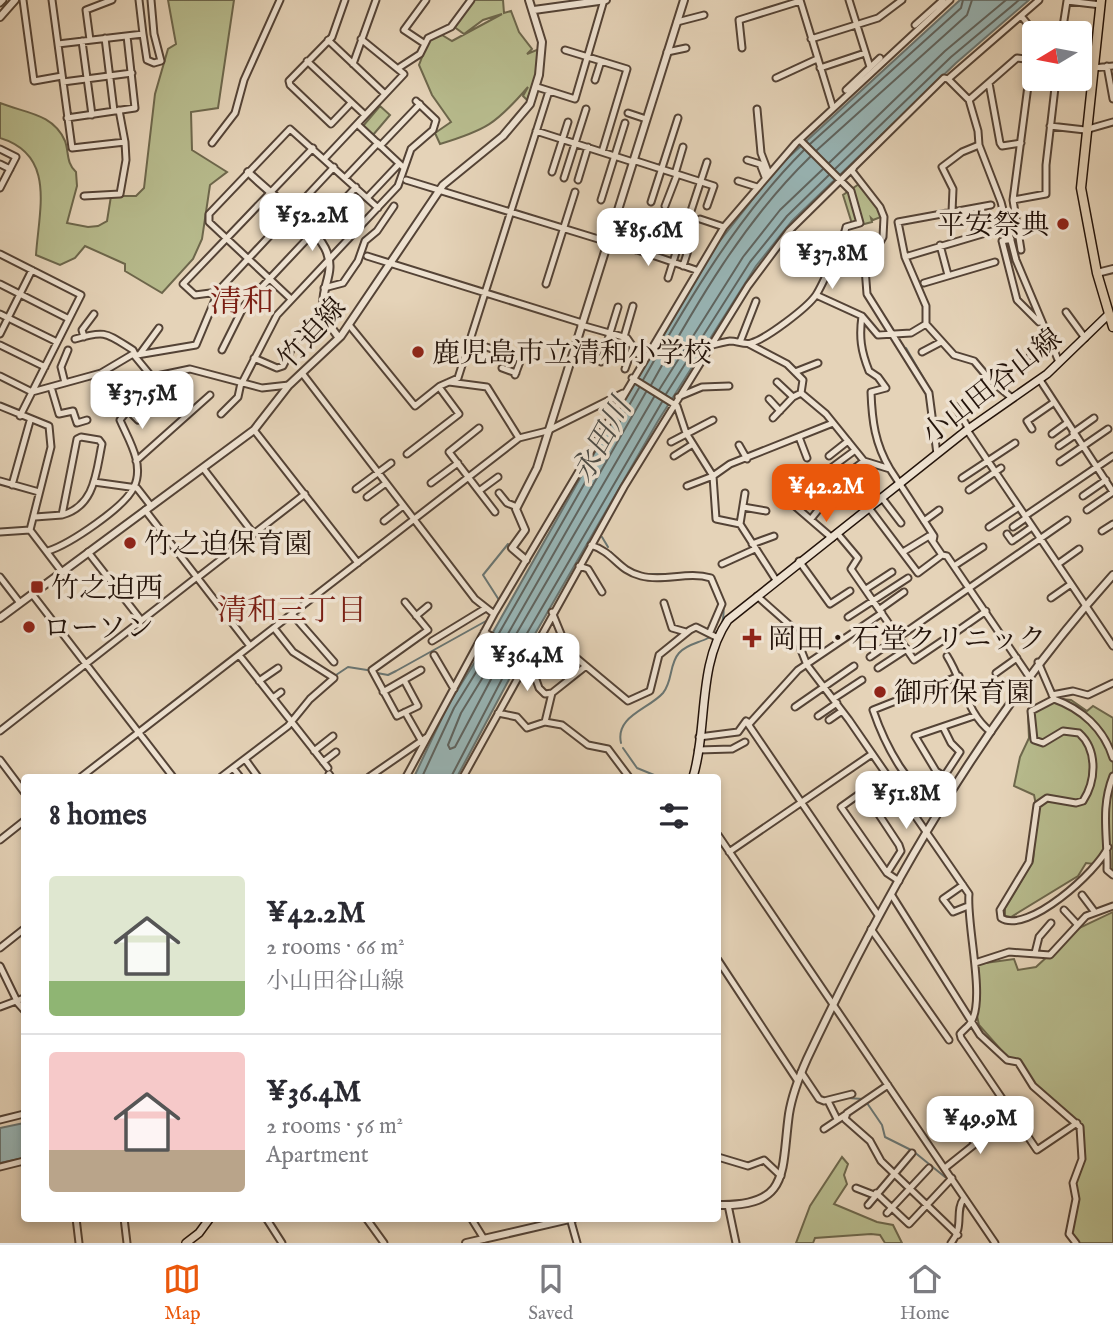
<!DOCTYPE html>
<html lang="en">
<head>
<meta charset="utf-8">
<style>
  body { margin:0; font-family:"IM FELL English","Noto Serif JP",serif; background:#f7f7f7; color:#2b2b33; height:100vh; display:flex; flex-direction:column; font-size:26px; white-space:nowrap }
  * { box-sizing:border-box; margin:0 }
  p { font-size:23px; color:#7c7c81 }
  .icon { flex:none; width:38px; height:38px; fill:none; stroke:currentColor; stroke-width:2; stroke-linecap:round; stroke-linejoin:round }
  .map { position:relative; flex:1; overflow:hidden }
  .sheet { position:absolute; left:21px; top:774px; width:700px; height:448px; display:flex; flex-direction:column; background:#fff; border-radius:7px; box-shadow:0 4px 10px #0003 }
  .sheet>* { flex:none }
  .needle { width:46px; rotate:260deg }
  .tools { position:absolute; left:1022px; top:21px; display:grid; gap:14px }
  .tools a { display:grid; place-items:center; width:70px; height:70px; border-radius:7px; background:#fff; box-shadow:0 4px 10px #0003; font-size:35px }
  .price { position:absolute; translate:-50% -60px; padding:0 16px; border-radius:14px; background:#fff; color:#222; font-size:23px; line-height:46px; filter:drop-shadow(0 2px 4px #0008) }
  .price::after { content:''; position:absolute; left:50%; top:42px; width:21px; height:16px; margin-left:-10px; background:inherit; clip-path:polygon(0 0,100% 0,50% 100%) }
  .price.on { background:#ea580c; color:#fff }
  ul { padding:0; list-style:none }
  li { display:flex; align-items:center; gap:21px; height:175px; padding:0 28px }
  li+li { border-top:2px solid #e1e1e2 }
  li span { display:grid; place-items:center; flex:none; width:196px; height:140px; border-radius:7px; color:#555 }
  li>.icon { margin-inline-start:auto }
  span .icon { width:84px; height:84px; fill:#fffc; stroke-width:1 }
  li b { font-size:30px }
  h2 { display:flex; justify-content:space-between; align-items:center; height:84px; padding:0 28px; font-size:30px }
  .tab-bar { display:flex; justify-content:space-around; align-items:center; height:98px; border-top:2px solid #e1e1e2; background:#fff; font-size:19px; color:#7c7c81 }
  .tab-bar a { display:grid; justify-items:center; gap:4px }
  .tab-bar .on { color:#ea580c }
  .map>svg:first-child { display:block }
</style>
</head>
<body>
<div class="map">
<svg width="1113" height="1243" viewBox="0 0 1113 1243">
  <rect width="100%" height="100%" fill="#e5d3b8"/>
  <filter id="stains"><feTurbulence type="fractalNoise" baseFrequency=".00286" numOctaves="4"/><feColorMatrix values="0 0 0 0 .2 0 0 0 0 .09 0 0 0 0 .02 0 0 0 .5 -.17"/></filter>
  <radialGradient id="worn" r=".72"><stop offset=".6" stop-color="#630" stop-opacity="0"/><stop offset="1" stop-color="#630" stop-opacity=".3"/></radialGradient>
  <path fill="#b7bb8d" stroke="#6d674c" stroke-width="2" d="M168 0H234L218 108 191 112 192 150 227 172 210 185 202 239 193 259 162 293 125 271V264L85 246 75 258 60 265 36 255C39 209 56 155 0 138V103C24 113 53 113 65 141 69 152 66 163 76 172L77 186 67 223 88 227 98 226 107 221 111 196H136L144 188 155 94 168 49 176 44Z
    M473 0H503L504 13 511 11 519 32 532 49 527 54 539 49 536 76 527 100 523 96 528 87C496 124 486 130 440 144L435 133 451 122 432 95 419 65 429 39 442 35 452 41 502 14 483 20 464 34 453 26Z
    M380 106 390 115 373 135 363 126Z
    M859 184 877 207 881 217 873 220 871 218 872 222 853 227 843 195Z
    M1051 698 1071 700 1087 711 1093 706 1113 718V872L1100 859 1094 864 1086 863 1078 876 1011 917 1005 916V908L1033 861 1037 810 1034 795 1014 786 1020 757 1029 738 1028 714 1031 707Z
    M1113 912V1243H1077L1070 1234 1077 1199 1075 1185 1084 1158 1083 1129 1029 1079 1021 1062 1009 1059 979 1025 975 1007 977 969 978 964 1014 959 1018 970 1036 967 1077 929Z
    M842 1157 848 1164 844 1175 847 1184 834 1204 877 1222 893 1225 902 1243H885L880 1235 871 1234 815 1238 813 1243H796L810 1206Z"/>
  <path fill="#98b6b7" stroke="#697572" stroke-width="2" d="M960 0H1029L956 63 792 221 756 266 658 421 513 672 457 777H414L448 705 488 641 660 337 715 247 778 167Z
    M24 1123V1158L0 1163V1128Z"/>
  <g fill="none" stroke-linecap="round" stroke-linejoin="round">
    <path stroke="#5e6460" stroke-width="2" d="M810 144 961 8 963 0
      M817 150 967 15 972 0
      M829 163 945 51 1006 0
      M835 169 951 57 1019 0
      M643 380C689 299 738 216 804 150
      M651 385C696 304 744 221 810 157
      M659 390 743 257 780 210 823 169
      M666 394 750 262 787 216 829 175
      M498 635 639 388
      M505 639 646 392
      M511 643 654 397
      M519 647 662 402
      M496 663 497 668 455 747 450 749 448 745 461 713 491 664Z
      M422 777 454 708 494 643
      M451 777 515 654"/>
    <path stroke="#697572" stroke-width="2" d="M855 170 877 199
      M886 235V220
      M877 255 884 240
      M906 348 930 389
      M932 395 936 431
      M602 537 608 547
      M611 552 615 557
      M643 574H676
      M499 600 483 575 508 544
      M377 673 388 675 396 671 486 621
      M336 675 348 667 367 670
      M621 743C615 716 649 709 663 693 673 681 669 664 679 653 687 644 699 643 708 638 733 626 723 593 712 575L706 574
      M623 748 637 768 659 777
      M848 1098 863 1099
      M867 1103 882 1125 885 1137 913 1151 945 1177"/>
    <defs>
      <path id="minor" d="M23 0 34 81 62 76
        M52 0 72 148 125 142 126 160 120 194 84 196
        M139 0 143 34
        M345 0 332 37 289 81 290 85 331 124 351 103
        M800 0 833 108
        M849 0 870 67
        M0 3 3 0
        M1022 17 1035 33
        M677 22 704 15
        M915 25 943 0
        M1062 33 1067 1 1101 5
        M105 38 114 111
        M811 39 878 18 902 0
        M90 40 86 10 112 0
        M328 40 385 94
        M82 41 92 115
        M58 44 143 34 147 60 154 63 161 61 154 34 151 0
        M425 44 404 30 426 0
        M742 48 739 20 800 1
        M565 50 627 69 602 152
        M667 52 686 48
        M307 61 365 115
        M353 64 376 0
        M1107 66 1113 99
        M400 67 420 54 428 38 451 27 471 0
        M820 68 865 53
        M1093 68 1113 66
        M776 78 817 59
        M948 79 969 100 1017 58 1034 60
        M595 80 601 61
        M63 82 132 73
        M989 83 1000 143 1002 146 1021 143
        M537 87 575 99 604 0
        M846 90 880 58
        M969 100 978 131 979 145 1001 202 1016 260 1059 362
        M757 109 761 153 769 174
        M119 110 125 142
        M628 113 646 119
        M67 118 135 108 127 36
        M357 124 403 167
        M1050 126 1085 130 1113 122
        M536 131 633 162
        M212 143 235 113 244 80 280 0
        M380 146 420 104
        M0 149 16 157 0 188
        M325 158 404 74 361 39
        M633 160 714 186 707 206
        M747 160 760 164 765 177
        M0 164 10 169
        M854 167 852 171 880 207 884 217 883 237 865 268 867 294 929 393 937 454
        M552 172 568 122
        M675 174 683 147
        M345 178 378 143
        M564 178 586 109
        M406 180 608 242
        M578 180 588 147
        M738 181 757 187
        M367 198 399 164
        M601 200 625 123
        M1013 200 1034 40
        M651 202 678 118
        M991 205 898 222 905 257 926 306V324L954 355 974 361 990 380 1012 398
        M665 206 677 175
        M952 212 953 189 942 167 962 152 979 145
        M690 214 707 162
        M646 219 661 224
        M700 219 724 227
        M1011 239 1002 241 1017 300 1039 322
        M608 240 696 270
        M940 245 948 275
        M636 250 647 215
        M1021 250 1013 200 1046 194V165L1056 79
        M0 254 81 295 20 416
        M652 255 657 239
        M367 256 582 323
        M905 257 999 229
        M683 266 693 235
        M668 278 683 230
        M924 283 995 262
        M0 284 69 319
        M546 284 575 192
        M324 288 343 283 358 261 365 241 377 231 394 206
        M218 292 195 295 183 284 313 148
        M816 295 862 316 878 335 911 333 926 324
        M291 299 209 222V214L290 129 378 208
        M1066 312 1085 338
        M0 314 57 342
        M862 316C859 337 861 351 869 371L878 377 886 388 871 392C872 421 875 444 890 469
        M581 325 627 338 643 361
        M350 326 415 406 440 386 458 378 549 91
        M0 334 32 270
        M84 337 82 330 94 314
        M624 337 633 306
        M75 339C106 330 106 333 133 350L135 354
        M469 341 521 359 515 375
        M740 342 756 301
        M749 344 787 364 803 380 801 393 826 414 864 461 890 469 934 536 933 541
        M0 345 45 367
        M709 346C716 344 723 342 730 341 737 341 745 345 751 343 766 339 807 308 816 295 822 286 845 235 846 227L860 223 851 191 800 140
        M222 350 244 306 356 187
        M922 352 941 342
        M140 354 159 328
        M137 355 196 345 219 290 334 167
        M1030 356 1050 344
        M254 358 277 368 283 366 299 334 323 311
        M601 362 618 307
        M502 368 516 373
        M625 369 633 347
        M795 372 818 363
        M302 373 475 599 494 614
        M0 376 32 392 101 373 133 354 152 377 190 369 262 388 289 385
        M632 378 677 406 686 433 713 476 730 464 833 423
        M1040 380 1113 492
        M449 382 487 387 519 438
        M777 382 793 397
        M65 383 61 367 68 350
        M242 383 277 315 398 186 411 149 433 130 436 120 416 101
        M51 387 59 414 73 411 77 423 87 420
        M678 397 702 387 729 386
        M769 399 780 411
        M0 406 49 426 51 447 30 530 62 572
        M955 406 969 429
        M128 410 138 420 150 410
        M221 414 238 397 241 383
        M773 418 793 397 801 393
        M479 428 449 452 495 512
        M1032 429 1027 421 1053 403
        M254 430 358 563
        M967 430 1113 646
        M1073 433 1094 418
        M1052 434 1067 423
        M799 437 807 458
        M671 442 713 420
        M739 445 747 459
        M1059 446 1075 435
        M407 454 459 414 439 387
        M674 456 693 444
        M829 456 848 441
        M136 461 210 395
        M1060 462 1108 429
        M203 468 253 533
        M831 468 854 451
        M962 478 1015 443
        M840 479 864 461
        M861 479 879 501
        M0 481 39 492
        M94 482 137 488 151 506
        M431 483 458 463
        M12 485 30 421
        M687 486 713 476 716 519 740 524 776 580
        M782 488 796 507 832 538
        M356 489 391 463
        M969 490 1001 468
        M479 491 498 477
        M499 493 507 503 517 507
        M1083 496 1106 480
        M367 497 386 483
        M882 498 901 523
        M743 507 766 511
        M869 508 918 573 942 555 929 536 903 552
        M145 510 250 646
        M1087 510 1113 492
        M1025 516 1113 456
        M35 517 62 515C95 506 96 473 102 444L99 440 81 437 77 439 62 515
        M811 519 823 504
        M384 521 403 506
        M924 521 939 510
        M740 524 745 493
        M989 527 1019 507
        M1013 527 1026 518
        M1102 531 1113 524
        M0 532 30 530
        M837 533 858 558 851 569 914 660 942 641
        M1007 534 1012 541 1032 527
        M752 544 774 536
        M591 545C615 553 617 570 641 576 663 582 688 571 711 578L722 604 710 632
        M48 551C70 544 125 507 134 487 145 464 128 439 120 420L128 410 123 397 152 377
        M88 552 141 620
        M942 555 947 556 1028 675
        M799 561 830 604 850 591
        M722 564 755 549
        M1058 564 1079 549
        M579 566 588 569 602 592
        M954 566 983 547
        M0 577 20 603
        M197 578 305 494
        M866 589 892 572
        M32 594 173 777
        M757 596 792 627 807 665 849 720 969 894C966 923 986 1000 971 1022 969 1026 963 1030 960 1034L961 1038 1037 1150 1077 1123
        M1051 598 1071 584
        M664 603 672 628 686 632
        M880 609 904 592
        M552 612 568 651 628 701 650 691 659 655 690 630 696 627 718 638
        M292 614 334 662
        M416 616 428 606
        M848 617 908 578
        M484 632 528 657 539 688 545 694 552 693
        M956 632 986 611
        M432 641 486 608
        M239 655 328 768
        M434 655 454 689
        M947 656C963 681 967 714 991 732
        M870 657 1067 520
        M1038 662 1054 699C1082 709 1104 729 1113 758
        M878 668 907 649
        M996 673 1017 658
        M404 680 418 706 397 716 372 670 428 630 405 602
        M259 681 278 668
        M383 692 421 670
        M1052 695 1073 691 1088 695 1113 683
        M273 698 281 692
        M833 699 862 680
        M1054 699 1031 711 1034 740 1043 743 1063 731 1079 733C1098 750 1096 781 1083 801L1076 803 1047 798 1037 805 1029 862 1000 910 1001 918C1027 935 1098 871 1108 847
        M795 707 854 666
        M405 712 421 740
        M498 713 517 717 527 728 545 722 552 693 586 666
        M818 716 837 703
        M829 720 842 711
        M746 721 878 915
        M545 722 562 725 588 745 608 749 629 777
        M0 731 197 577
        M699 737 738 732 746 721 750 723 798 670 882 613
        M698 750 732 749 745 742
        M314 751 333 736
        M245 759 258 777
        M0 760 24 792
        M323 762 336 752
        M233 768 240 777
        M329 774 331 777
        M886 775 841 807 887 873 899 881
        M944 776 936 771 915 736 974 716
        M1113 776C1100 809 1108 836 1107 870L1113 875
        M81 777 519 438 547 431 623 393
        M221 777 288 726 310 699 334 678 293 652 274 628
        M369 777 427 737
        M406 777 494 614 724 227 796 143 950 0
        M463 777 624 487 748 286 789 231 944 78 948 79 1039 0
        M864 792 899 845 901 851 887 873
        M928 801 960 752 951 743 943 727
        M941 810C908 788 886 748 873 710L959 676
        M718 835 995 1243
        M0 840 24 821
        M729 852 872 754
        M963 885 943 899 953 912 968 906
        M891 894 980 1035 1007 1060 1018 1062 1033 1086 1080 1127 1082 1159 1073 1183 1076 1199 1069 1234 1076 1243
        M1082 895 1094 911
        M1064 910 1077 924
        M871 929 949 1040
        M0 948 24 929
        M1035 953 1039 937 1051 923
        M718 960 797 1080
        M975 963 1009 952 1050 955 1086 916 1113 906
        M0 966 17 1001
        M16 1001 24 1010
        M0 1007 24 998
        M801 1072 819 1099 824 1101 852 1094
        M888 1085 847 1113 845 1119 870 1141 881 1161 958 1235
        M828 1101 837 1119
        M0 1120 24 1114
        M824 1129 845 1115
        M718 1157 748 1166 764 1160 781 1176
        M0 1167 24 1161
        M945 1168 975 1144 969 1134
        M856 1188 874 1195
        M876 1193 909 1224 952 1178
        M728 1205 736 1243
        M868 1205 912 1153
        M887 1213 929 1168
        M76 1218 79 1243
        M124 1218 127 1243
        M266 1218 282 1243
        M366 1218 384 1243
        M471 1218 484 1239
        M570 1218 577 1243
        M951 1243C965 1226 954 1212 964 1198"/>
      <path id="tertiary" d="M534 10 606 0
        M0 17 15 0
        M248 172C267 191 314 226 325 248 342 282 303 294 339 338
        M1097 273 1113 269
        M526 560 512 548 525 530 516 509 537 468 684 0
        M0 618 254 430 289 385 341 336 443 185 503 136 530 104 539 75 542 42 529 0
        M718 1205C791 1207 781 1171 789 1114 792 1095 799 1077 807 1059 888 887 985 717 1113 575
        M466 1243 574 1218"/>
      <path id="secondary" d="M693 777C708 728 697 665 728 620L967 430 1047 374 1108 315
        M186 1243 199 1233 210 1218"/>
      <path id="primary" d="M1101 0 1081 188 1097 273 1113 327"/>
    </defs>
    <use href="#minor" stroke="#544336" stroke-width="9"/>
    <use href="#tertiary" stroke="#544336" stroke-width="10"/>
    <use href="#secondary" stroke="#23130a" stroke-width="10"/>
    <use href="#primary" stroke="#23130a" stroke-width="11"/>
    <use href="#minor" stroke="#eee2d1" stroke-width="5"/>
    <use href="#tertiary" stroke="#eee2d1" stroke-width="6"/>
    <use href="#secondary" stroke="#eee2d1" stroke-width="7"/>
    <use href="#primary" stroke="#e5d3b8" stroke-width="8"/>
  </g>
  <g fill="#8f2418" stroke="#eee2d1" stroke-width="2.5">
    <circle cx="1063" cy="224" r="7"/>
    <circle cx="418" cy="352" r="7"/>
    <circle cx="130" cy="543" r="7"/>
    <rect x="30" y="580" width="14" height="14" rx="3.5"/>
    <circle cx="29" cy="627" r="7"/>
    <path d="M748.5 627.5h7v7h7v7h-7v7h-7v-7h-7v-7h7z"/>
    <circle cx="880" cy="692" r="7"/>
  </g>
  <g text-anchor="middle" stroke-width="7" stroke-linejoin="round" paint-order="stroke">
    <g font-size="28" fill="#23130a" stroke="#eee2d1" text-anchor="start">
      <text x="1049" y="234" text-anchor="end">平安祭典</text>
      <text x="432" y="362">鹿児島市立清和小学校</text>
      <text x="144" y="553">竹之迫保育園</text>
      <text x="51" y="597">竹之迫西</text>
      <text x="43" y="637">ローソン</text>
      <text x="768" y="648">岡田・石堂クリニック</text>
      <text x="894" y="702">御所保育園</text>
    </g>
    <g font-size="28" fill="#23130a" stroke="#eee2d1">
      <text transform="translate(311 332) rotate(-47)" y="10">竹迫線</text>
      <text transform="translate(991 385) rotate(-38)" y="10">小山田谷山線</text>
    </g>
    <g font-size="30" font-style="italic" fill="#4c4c47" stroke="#eee2d1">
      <text transform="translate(601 440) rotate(-61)" y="10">永田川</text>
    </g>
    <g font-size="30" fill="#7a1f14" stroke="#eee2d1">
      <text x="292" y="620">清和三丁目</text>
    </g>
    <g font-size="32" fill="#7a1f14" stroke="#eee2d1">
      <text x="242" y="312">清和</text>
    </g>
  </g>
  <rect width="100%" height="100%" filter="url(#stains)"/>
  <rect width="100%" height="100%" fill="url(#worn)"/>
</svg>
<div class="tools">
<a><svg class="needle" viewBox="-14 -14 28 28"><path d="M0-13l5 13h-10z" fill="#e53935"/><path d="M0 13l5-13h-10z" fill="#7c7c81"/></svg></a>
</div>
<b class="price" style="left:312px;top:253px">¥52.2M</b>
<b class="price" style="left:648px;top:268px">¥85.6M</b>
<b class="price" style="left:832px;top:291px">¥37.8M</b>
<b class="price" style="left:142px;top:431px">¥37.5M</b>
<b class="price on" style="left:826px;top:524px">¥42.2M</b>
<b class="price" style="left:527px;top:693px">¥36.4M</b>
<b class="price" style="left:906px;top:831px">¥51.8M</b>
<b class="price" style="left:980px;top:1156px">¥49.9M</b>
<section class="sheet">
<h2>8 homes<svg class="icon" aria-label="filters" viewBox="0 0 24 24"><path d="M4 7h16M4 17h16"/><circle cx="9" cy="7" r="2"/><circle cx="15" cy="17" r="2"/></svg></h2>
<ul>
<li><span style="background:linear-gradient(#dfe7d0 75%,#8fb573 0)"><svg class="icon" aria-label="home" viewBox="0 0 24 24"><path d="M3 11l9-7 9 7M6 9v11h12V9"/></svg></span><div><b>¥42.2M</b><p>2 rooms · 66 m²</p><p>小山田谷山線</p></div></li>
<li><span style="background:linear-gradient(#f6c9c9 70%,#b9a48a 0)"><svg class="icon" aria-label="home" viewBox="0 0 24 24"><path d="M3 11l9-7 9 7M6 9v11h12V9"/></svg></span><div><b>¥36.4M</b><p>2 rooms · 56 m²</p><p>Apartment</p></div></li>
</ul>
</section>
</div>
<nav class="tab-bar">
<a class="on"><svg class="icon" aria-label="map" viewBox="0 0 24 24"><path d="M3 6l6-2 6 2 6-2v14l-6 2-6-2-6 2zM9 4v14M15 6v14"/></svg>Map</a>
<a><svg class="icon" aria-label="saved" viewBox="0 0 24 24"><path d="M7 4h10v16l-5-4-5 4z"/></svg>Saved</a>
<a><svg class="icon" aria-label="home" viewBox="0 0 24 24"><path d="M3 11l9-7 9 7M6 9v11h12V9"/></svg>Home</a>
</nav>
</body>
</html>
